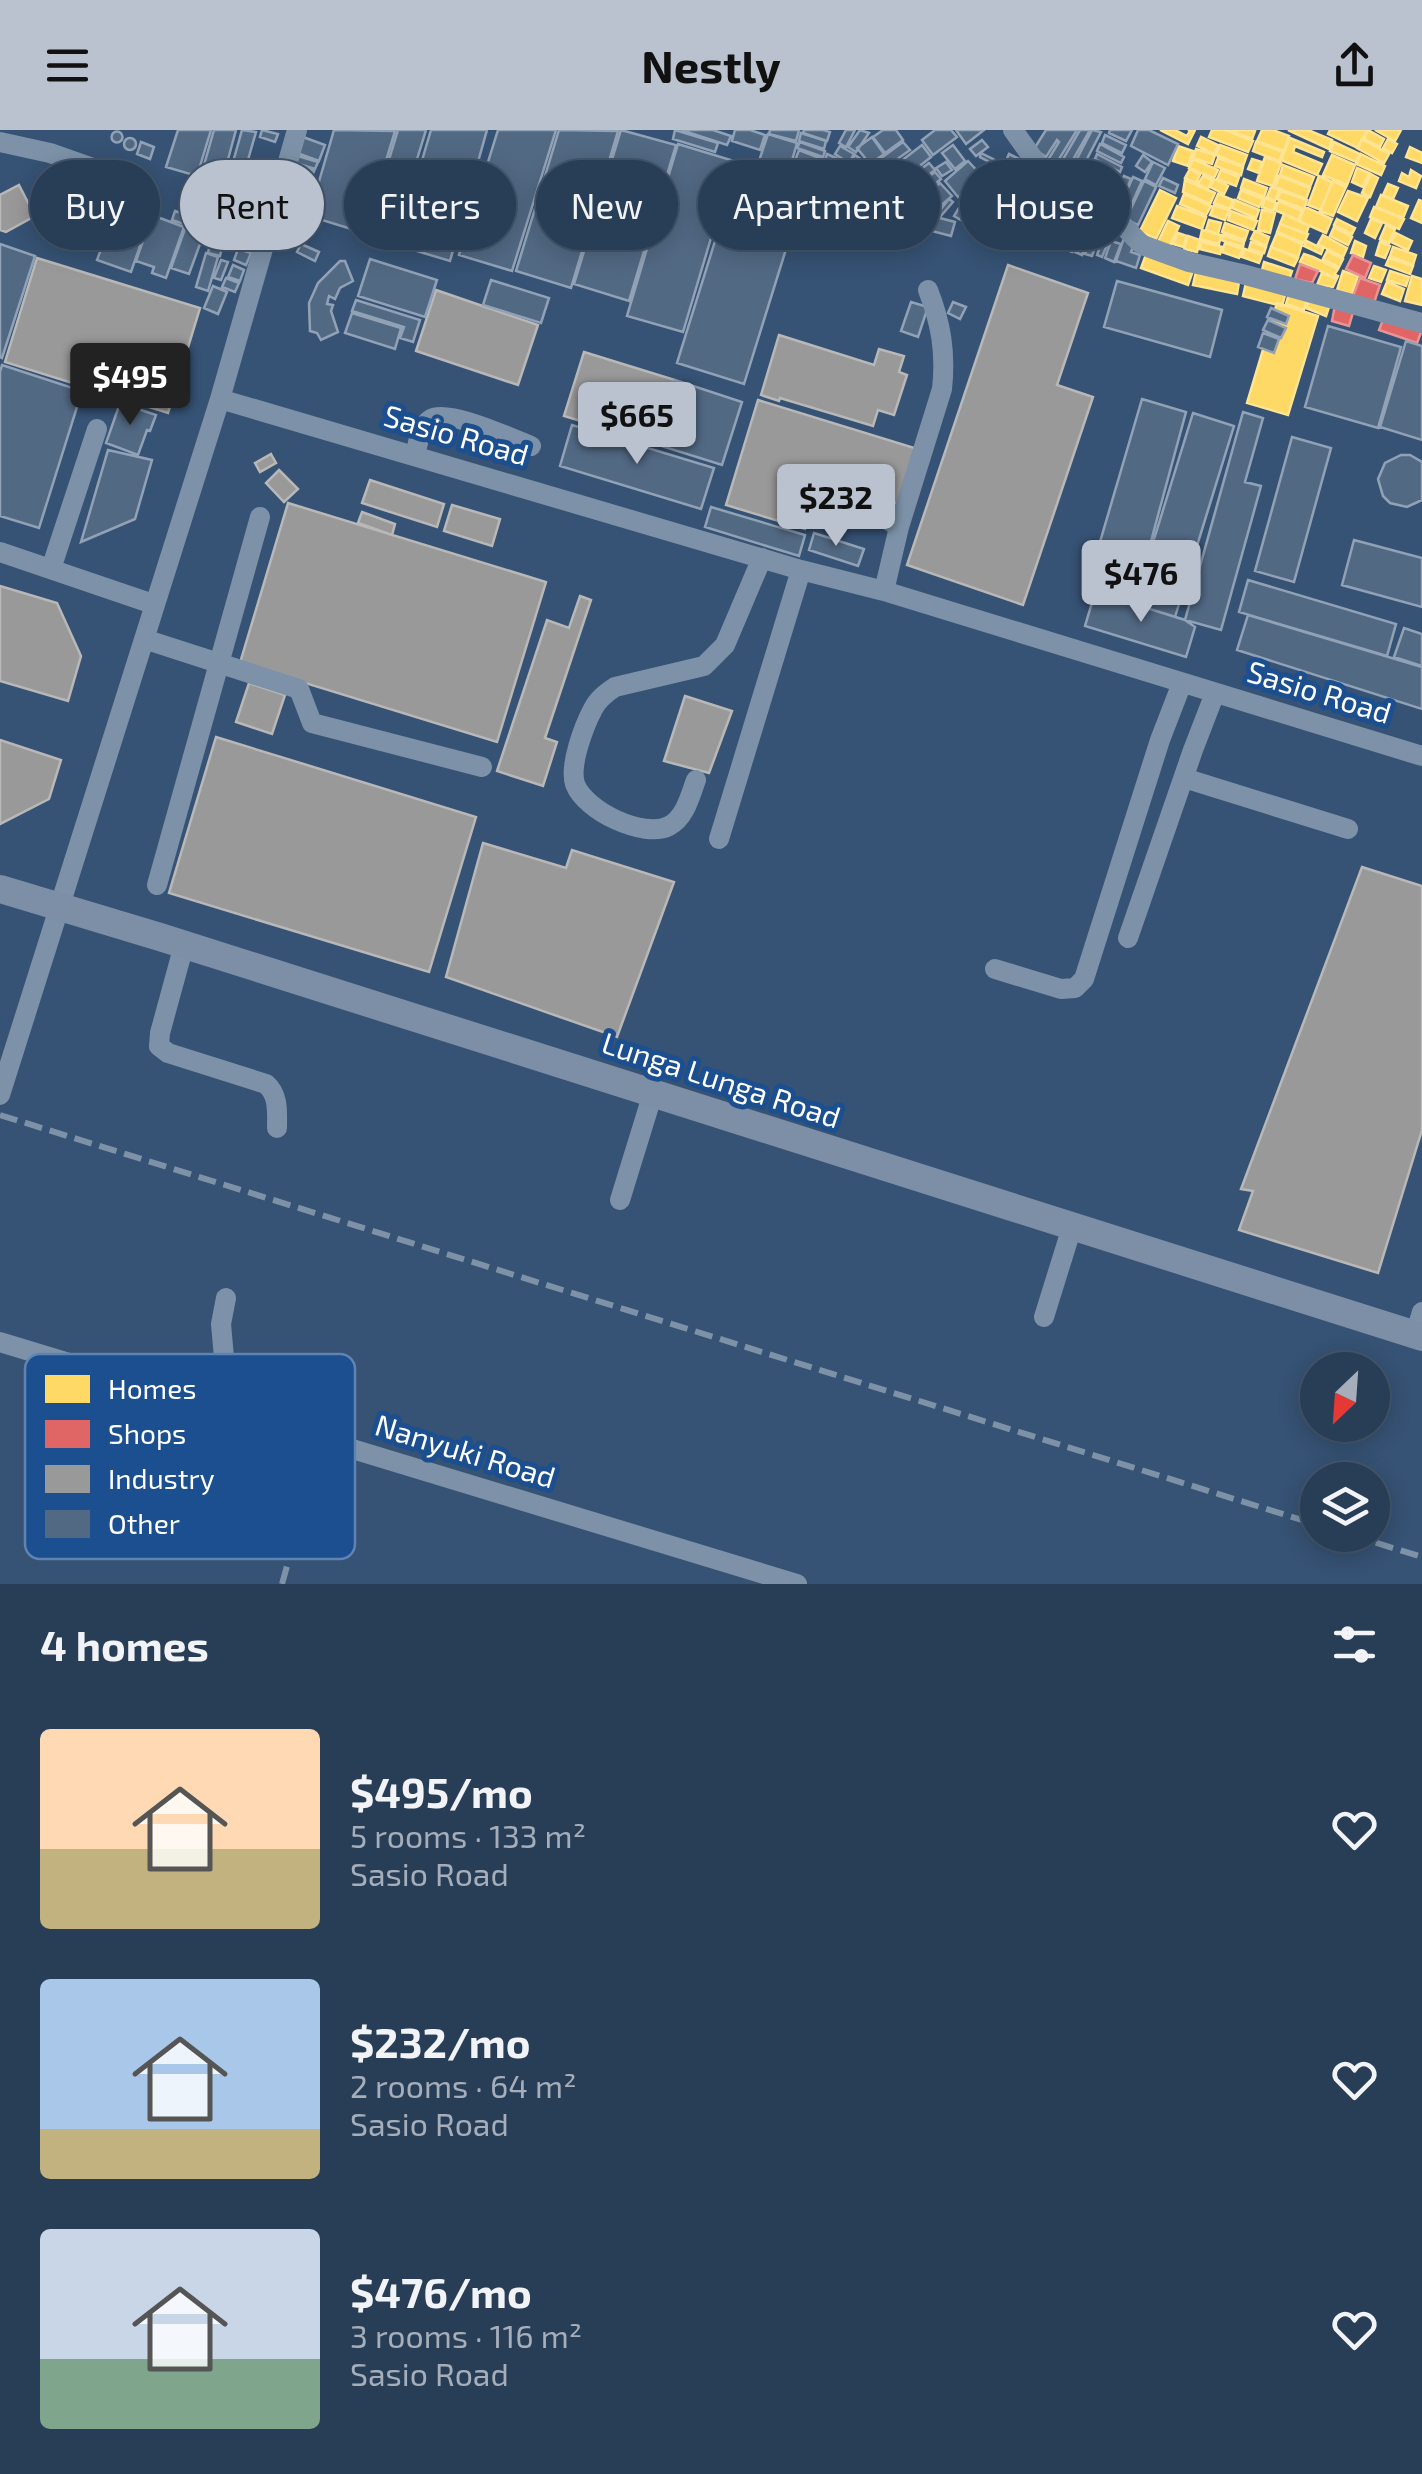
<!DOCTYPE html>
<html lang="en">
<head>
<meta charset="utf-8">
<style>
  body { margin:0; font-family:"Exo 2",sans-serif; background:#344961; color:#f1f3f6; height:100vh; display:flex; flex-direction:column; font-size:38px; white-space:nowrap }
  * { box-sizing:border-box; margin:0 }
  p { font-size:32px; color:#a5aeba }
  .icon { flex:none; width:55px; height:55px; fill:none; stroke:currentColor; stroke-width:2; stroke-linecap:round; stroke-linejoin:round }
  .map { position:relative; height:1454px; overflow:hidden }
  .panel { display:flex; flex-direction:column; background:#283e57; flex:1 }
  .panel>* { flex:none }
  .hud { position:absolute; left:30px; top:30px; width:1362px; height:90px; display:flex; gap:20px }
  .needle { width:65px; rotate:205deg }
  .buttons { position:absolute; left:1300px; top:1222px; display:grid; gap:20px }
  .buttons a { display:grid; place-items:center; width:90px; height:90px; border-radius:50%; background:#283e57; box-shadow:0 5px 25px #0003,0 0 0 2px #44576d; font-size:50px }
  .price { position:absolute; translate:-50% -85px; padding:0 22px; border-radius:10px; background:#b9c2ce; color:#111; font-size:32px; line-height:65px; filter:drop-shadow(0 2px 5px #0008) }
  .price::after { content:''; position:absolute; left:50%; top:60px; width:30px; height:22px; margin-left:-15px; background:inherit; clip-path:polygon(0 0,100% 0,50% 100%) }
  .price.on { background:#222; color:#fff }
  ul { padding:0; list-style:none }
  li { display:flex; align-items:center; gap:30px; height:250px; padding:0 40px }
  li span { display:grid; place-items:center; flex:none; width:280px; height:200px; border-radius:10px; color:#555 }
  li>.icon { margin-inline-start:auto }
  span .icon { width:120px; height:120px; fill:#fffc; stroke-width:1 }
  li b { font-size:42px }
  h2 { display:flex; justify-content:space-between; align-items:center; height:120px; padding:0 40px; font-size:42px }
  .tag { padding:0 35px; border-radius:45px; background:#283e57; box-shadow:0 5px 25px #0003,0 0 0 2px #44576d; font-size:35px; line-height:90px }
  .tag.on { background:#b9c2ce; color:#111 }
  header { display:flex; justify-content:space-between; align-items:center; height:130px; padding:0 40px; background:#b9c2ce; color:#111; font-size:45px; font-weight:700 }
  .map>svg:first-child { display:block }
</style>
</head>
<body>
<header><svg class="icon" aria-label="menu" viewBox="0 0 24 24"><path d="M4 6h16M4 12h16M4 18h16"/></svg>Nestly<svg class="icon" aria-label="share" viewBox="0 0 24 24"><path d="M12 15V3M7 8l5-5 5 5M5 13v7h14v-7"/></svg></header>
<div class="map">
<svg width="1422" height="1454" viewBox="0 0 1422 1454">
  <rect width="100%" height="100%" fill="#365274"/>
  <path fill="#ffd966" stroke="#ffe494" stroke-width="2.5" d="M1160 0H1175L1187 6 1190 1 1188 0H1195L1188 14Z
    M1212 0H1225L1253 11 1248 22 1209 7Z
    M1229 0H1252L1255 1 1252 9Z
    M1262 0H1273L1289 6 1284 21 1257 11Z
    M1288 0H1308L1332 10 1329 19Z
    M1330 0H1367L1358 18 1328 4Z
    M1368 0 1384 9 1380 17 1364 9Z
    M1375 0H1401L1395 11Z
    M1201 7 1218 15 1214 24 1197 16Z
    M1290 8 1324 22 1322 27 1295 16 1293 22 1322 34 1317 45 1281 30Z
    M1362 9 1389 24 1384 33 1357 18Z
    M1388 9 1397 14 1392 23 1383 18Z
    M1256 12 1283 22 1279 31 1253 21Z
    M1334 12 1360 24 1356 32 1330 21Z
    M1220 15 1247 25 1243 36 1216 25Z
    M1178 16 1193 21 1188 36 1173 31Z
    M1410 17 1422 23V33L1406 27Z
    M1196 19 1215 25 1212 34 1193 28Z
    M1361 24 1385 36 1381 45 1356 34Z
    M1332 25 1355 35 1347 55 1323 45Z
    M1265 27 1281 33 1273 56 1257 51Z
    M1218 28 1243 37 1241 45 1215 36Z
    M1193 29 1218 40 1214 48 1189 38Z
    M1252 29 1262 32 1259 43 1248 39Z
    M1283 35 1314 47 1310 57 1280 45Z
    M1357 38 1369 43 1363 57 1352 52Z
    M1190 39 1200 45 1196 53 1185 48Z
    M1221 40 1239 47 1236 56 1217 49Z
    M1411 40 1421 46 1416 58 1399 51 1402 43 1409 47Z
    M1371 44 1378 48 1370 67 1362 63Z
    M1203 46 1212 50 1208 59 1198 54Z
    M1279 46 1310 58 1306 69 1275 57Z
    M1319 46 1332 52 1321 80 1308 75Z
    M1214 49 1228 56 1224 64 1210 57Z
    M1244 49 1267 58 1264 67 1241 58Z
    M1185 50 1215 63 1210 74 1183 62Z
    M1333 51 1346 57 1333 86 1320 81Z
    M1388 54 1398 58 1393 69 1383 65Z
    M1271 57 1279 60 1275 71 1267 67Z
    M1160 60 1176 68 1156 109 1140 101Z
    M1241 60 1263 69 1259 77 1238 68Z
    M1281 61 1307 70 1304 79 1277 69Z
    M1348 61 1368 68 1357 91 1338 82Z
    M1184 64 1211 76 1206 85 1180 74Z
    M1218 64 1233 70 1230 79 1214 73Z
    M1381 65 1408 76 1403 88 1376 77Z
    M1265 68 1276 73 1273 81 1262 77Z
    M1235 70 1259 80 1256 88 1232 78Z
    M1419 70 1422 71V93L1411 88Z
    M1279 71 1302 81 1298 90 1275 80Z
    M1214 75 1229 80 1225 90 1210 85Z
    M1177 76 1206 87 1202 99 1172 88Z
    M1305 77 1332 89 1326 103 1299 91Z
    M1374 77 1404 89 1399 99 1370 87Z
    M1262 80 1275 83 1270 103 1258 100Z
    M1231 81 1257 91 1253 100 1228 90Z
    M1284 84 1309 96 1306 104 1280 94Z
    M1337 89 1355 98 1352 104 1334 95Z
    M1371 89 1382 93 1375 108 1365 103Z
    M1209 90 1221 93 1218 104 1206 100Z
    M1168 91 1179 96 1168 120 1157 114Z
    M1225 93 1248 101 1245 110 1222 102Z
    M1280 94 1308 104 1304 113 1277 102Z
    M1386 95 1395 99 1389 113 1380 109Z
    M1334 97 1352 107 1348 115 1330 106Z
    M1202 100 1221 105 1219 114 1200 109Z
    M1255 101 1269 107 1266 116 1251 109Z
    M1178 103 1187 106 1183 117 1173 114Z
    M1277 103 1302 114 1298 127 1271 117Z
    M1396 103 1412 111 1408 120 1391 112Z
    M1223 105 1244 112 1243 117 1221 110Z
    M1323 105 1347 118 1343 127 1318 114Z
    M1188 106 1200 110 1197 122 1184 119Z
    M1307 111 1323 119 1321 124 1304 116Z
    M1355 111 1366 116 1363 127 1351 123Z
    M1202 112 1222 117 1220 124 1200 119Z
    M1251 112 1266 117 1264 123 1249 119Z
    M1380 112 1390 116 1385 128 1376 125Z
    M1225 113 1243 119 1239 128 1222 122Z
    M1271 117 1298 128 1294 136 1268 126Z
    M1393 117 1416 125 1413 135 1390 126Z
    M1148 119 1195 135 1188 155 1141 138Z
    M1245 119 1262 125 1259 133 1242 127Z
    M1327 121 1343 129 1339 137 1323 129Z
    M1304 124 1313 127 1338 139 1333 147 1300 132Z
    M1389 128 1413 136 1410 144 1386 135Z
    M1264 132 1292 141 1288 153 1261 144Z
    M1374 136 1386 140 1381 152 1369 148Z
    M1197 137 1240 146 1237 164 1193 155Z
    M1343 141 1358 146 1352 165 1337 160Z
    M1390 141 1409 147 1406 156 1387 150Z
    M1322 143 1334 148 1336 145 1338 146 1333 157 1317 155Z
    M1412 146 1422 149V175L1405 171Z
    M1247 148 1287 158 1282 176 1243 166Z
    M1387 152 1404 159 1400 171 1382 164Z
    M1290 160 1308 166 1304 180 1286 174Z
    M1310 167 1330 174 1326 186 1306 178Z
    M1277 173 1318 186 1288 285 1247 273Z"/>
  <path fill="#e06666" stroke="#e99494" stroke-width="2.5" d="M1353 125 1371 133 1365 148 1346 139Z
    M1300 134 1318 141 1312 153 1295 149Z
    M1360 148 1380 155 1374 173 1353 166Z
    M1335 175 1354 179 1349 196 1332 191Z
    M1384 187 1422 200 1417 213 1379 200Z"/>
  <path fill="#999" stroke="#b8b8b8" stroke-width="2.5" d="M19 55 35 86 6 102 0 100V65Z
    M37 128 200 178 168 283 5 232Z
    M1008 135 1088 163 1057 255 1093 267 1023 475 907 435Z
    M436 160 538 195 518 255 416 221Z
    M779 205 874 235 879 219 904 226 899 242 907 245 894 285 878 280 873 296 780 268 779 271 761 265Z
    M584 222 675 250 655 314 564 286Z
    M758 270 921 320 904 376 820 350 805 399 726 375Z
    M271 324 276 333 260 342 255 333Z
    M279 340 298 359 284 372 266 353Z
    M370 350 444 374 437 397 362 373Z
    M288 373 546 452 497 612 240 533Z
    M452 375 500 389 492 416 444 401Z
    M362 382 395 394 392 405 358 393Z
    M0 456 57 473 81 526 68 571 0 551Z
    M580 466 591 470 545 608 557 612 543 656 497 641 547 490 569 498Z
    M249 553 285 565 272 604 236 592Z
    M685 566 732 581 709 643 664 631Z
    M216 607 476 687 429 842 169 763Z
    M0 610 61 630 49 669 0 694Z
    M483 713 566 738 572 720 674 752 617 907 446 847Z
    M1362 737 1422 756V1000L1378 1143 1239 1100 1253 1061 1241 1059Z"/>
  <path fill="#526984" stroke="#92a2b6" stroke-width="2.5" d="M178 0H211L197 46 166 37Z
    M214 0H236L221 55 200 49Z
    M242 0 256 2 237 68 224 64Z
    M262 0 278 4 275 12 260 7Z
    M334 0 395 1 364 103 309 86Z
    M398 0H426L390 117 365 109Z
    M431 0H487L450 131 397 115Z
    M498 0H556L512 141 459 125Z
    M559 0 618 1 571 158 516 141Z
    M621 0 676 15 629 171 574 154Z
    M675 0 718 13 715 22 673 9Z
    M681 0H713L731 6 727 15Z
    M735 0H750L765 5 760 20 732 11Z
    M770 0H799L796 11 769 4Z
    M804 0H823L830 2 827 11 803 3Z
    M846 0H855L846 17 839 13Z
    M860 0 869 3 856 22 848 17Z
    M883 0H896L903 10 885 23 873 7Z
    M935 0H951L957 7 933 25 922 10Z
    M956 0H984L966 14Z
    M1046 0H1077L1056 34 1048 30 1059 12 1057 10 1046 27 1034 19Z
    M1080 0H1090L1067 40 1059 36Z
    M1092 0 1101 2 1078 46 1070 42Z
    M1110 0H1132L1126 11 1109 3Z
    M1138 0H1149L1178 14 1168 35 1131 16Z
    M111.5 7a5.5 5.5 0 1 1 11 0a5.5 5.5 0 1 1-11 0Z
    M801 3 826 11 824 19 799 11Z
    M768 4 797 13 789 41 759 31Z
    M1105 5 1126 15 1122 23 1102 13Z
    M303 7 325 15 319 31 297 23Z
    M872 7 884 24 870 34 857 18Z
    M124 14a6 6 0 1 1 12 0a6 6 0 1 1-12 0Z
    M982 10 988 17 976 26 970 19Z
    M141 12 154 17 150 29 137 24Z
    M800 12 825 21 823 27 797 18Z
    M903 12 910 20 879 42 873 34Z
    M678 14 734 31 683 202 627 186Z
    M1100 14 1124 27 1121 33 1097 21Z
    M922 15 931 27 901 51 892 38Z
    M953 15 965 31 955 39 942 23Z
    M840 16 854 24 849 33 835 24Z
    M799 20 822 29 816 45 793 36Z
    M981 23 1001 33 999 37 980 27Z
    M827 24 836 28 829 48 820 45Z
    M1009 24 1036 37 1026 58 999 46Z
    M1097 24 1122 37 1120 42 1095 29Z
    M855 25 871 36 864 45 849 34Z
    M1143 25 1152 32 1145 42 1136 36Z
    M298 26 318 32 315 39 296 33Z
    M838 30 846 33 838 52 831 49Z
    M1093 30 1111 41 1101 58 1083 48Z
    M968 31 982 46 958 67 945 51Z
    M946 32 952 40 942 46 936 38Z
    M1153 32 1165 38 1156 55 1145 49Z
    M929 33 935 40 908 60 903 53Z
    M295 34 314 41 311 49 292 43Z
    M739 34 806 55 744 254 677 233Z
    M849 40 865 47 869 40 877 43 869 62 845 50Z
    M1111 41 1121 47 1111 64 1101 58Z
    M879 42 889 47 881 66 871 62Z
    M935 42 941 49 916 69 909 61Z
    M292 44 312 51 309 59 289 53Z
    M1124 46 1131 49 1121 72 1114 68Z
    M1133 47 1142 51 1128 82 1119 78Z
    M998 48 1024 60 1016 78 990 65Z
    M1163 48 1178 55 1175 63 1159 56Z
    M984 49 992 57 979 69 972 62Z
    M1144 51 1156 57 1138 95 1126 89Z
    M940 53 952 66 931 84 920 71Z
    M1043 53 1051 56 1047 67 1039 64Z
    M292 55 311 61 309 67 290 60Z
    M897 55 906 60 900 74 890 70Z
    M821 57 955 92 951 106 817 71Z
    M254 61 268 65 264 78 250 73Z
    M291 61 309 68 307 73 289 67Z
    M1028 62 1054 73 1049 84 1024 72Z
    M968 63 976 68 961 90 954 86Z
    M1077 63 1096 72 1087 89 1068 79Z
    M288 67 306 74 304 80 286 73Z
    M949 69 953 72 940 87 937 84Z
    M125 70 138 74 135 84 122 80Z
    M981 70 992 76 988 84 977 78Z
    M996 72 1001 73 996 90 990 88Z
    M250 74 265 80 260 90 245 84Z
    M285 74 304 81 302 88 282 81Z
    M1021 76 1050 87 1046 97 1017 86Z
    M1057 77 1074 87 1070 95 1052 86Z
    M175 81 187 85 184 94 172 90Z
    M972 81 987 87 983 97 968 91Z
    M283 83 303 90 299 101 279 93Z
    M152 85 184 97 166 148 152 143 154 137 136 131Z
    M1077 89 1088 95 1083 103 1073 97Z
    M1054 90 1070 96 1066 105 1050 98Z
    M277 94 297 104 294 111 287 108 284 114 270 107Z
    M186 96 204 103 189 144 171 138Z
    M109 98 142 110 131 142 97 130Z
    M1044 100 1066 107 1061 120 1040 112Z
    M1071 101 1079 105 1072 122 1064 119Z
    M1081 106 1089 109 1082 125 1075 122Z
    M1103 107 1109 110 1102 127 1097 125Z
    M1124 108 1135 112 1131 122 1140 125 1136 138 1116 131Z
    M1091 109 1097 112 1092 126 1085 124Z
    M1111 111 1121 114 1114 132 1105 128Z
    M0 114 35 126 2 228 0 227Z
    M210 114 222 117 220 126 208 123Z
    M301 114 319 122 315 131 297 122Z
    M238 119 251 123 246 135 234 130Z
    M206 123 218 127 208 161 196 157Z
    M370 129 437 150 425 187 358 166Z
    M221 130 228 132 221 150 214 148Z
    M340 131H345L353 151 340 158 335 169 329 166 327 174 333 175 331 181 338 202 321 210 317 203 310 201 309 173 318 153Z
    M233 135 244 140 240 151 228 147Z
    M226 148 239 153 235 162 222 157Z
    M491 150 549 168 541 193 483 175Z
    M1117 151 1222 180 1210 227 1104 197Z
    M213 156 227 162 218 184 204 178Z
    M356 170 420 190 413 212 400 208 404 197 352 181Z
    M911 172 928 177 918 207 901 201Z
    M953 172 966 177 960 189 948 183Z
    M1271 178 1289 186 1286 194 1267 187Z
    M352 183 401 198 395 219 345 203Z
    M1268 190 1286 198 1281 208 1263 200Z
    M1328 196 1401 217 1378 298 1305 277Z
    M1263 203 1279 209 1274 223 1258 217Z
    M1406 211 1422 216V310L1380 297Z
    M2 235 82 261 39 398 0 386V242Z
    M675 250 742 272 722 335 655 314Z
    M1142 269 1186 282 1134 474 1085 463Z
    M120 273 156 285 150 301 147 300 138 325 106 313Z
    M1243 282 1263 288 1245 352 1261 356 1221 500 1185 490Z
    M1193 283 1234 296 1175 487 1134 474Z
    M572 295 714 338 701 379 560 336Z
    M1292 307 1331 318 1294 452 1255 441Z
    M108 320 152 330 135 389 81 412Z
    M1401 325H1410L1422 332V370L1407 377 1390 373 1383 366 1378 349 1385 333Z
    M711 377 805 405 799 426 705 397Z
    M814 403 864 419 858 436 809 420Z
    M1354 410 1422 428V477L1342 455Z
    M1248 450 1396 494 1387 526 1239 482Z
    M1094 466 1134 474 1185 490 1195 497 1186 527 1085 496Z
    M1248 485 1422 537V579L1237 520Z
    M1404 498 1422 504V536L1394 527Z"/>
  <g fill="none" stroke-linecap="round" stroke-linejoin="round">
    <path stroke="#7d92a8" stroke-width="20" d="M1013 0 1038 35 1097 69 1140 113 1145 116 1189 132 1242 144 1422 193
      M0 12 50 23 121 48
      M220 269 801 440 884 461 1422 626
      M415 325C418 314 420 296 431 289 446 278 513 309 531 316
      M832 371C858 375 877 382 899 397
      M0 422 153 474
      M51 439 97 299
      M884 461 899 397 942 259C946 223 941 193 928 160
      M144 509 299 559 312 593 482 637
      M1184 648 1348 699
      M696 650C690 666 685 688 669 696 644 709 585 681 575 654 569 635 584 596 593 579 598 569 606 563 615 557L704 536 725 515 762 428
      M719 709 801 440
      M157 755 260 387
      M1128 808 1193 620 1215 563
      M184 815 160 903 159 916 168 923 266 954C279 965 277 982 277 998
      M995 839 1061 859 1075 858 1084 849 1160 610 1182 553
      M0 965 220 269 297 0
      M620 1070 653 963
      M1044 1187 1072 1097
      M1415 1205 1422 1182
      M0 1212 797 1454
      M216 1278 225 1239 221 1194 226 1168"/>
    <path stroke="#7d8ea7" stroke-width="28" d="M0 759 160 807 1422 1207"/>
    <path stroke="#7e92a7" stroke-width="6" stroke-dasharray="18 8" stroke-linecap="butt" d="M0 985 1318 1395
      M1351 1405 1422 1427
      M282 1454 287 1436"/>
  </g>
  <g text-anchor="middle" stroke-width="10" stroke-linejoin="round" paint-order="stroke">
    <g font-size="30" fill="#fff" stroke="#1b4f8f">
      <text transform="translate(456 306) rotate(16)" y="10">Sasio Road</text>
      <text transform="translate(1319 563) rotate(17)" y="10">Sasio Road</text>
      <text transform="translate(721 951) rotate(18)" y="10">Lunga Lunga Road</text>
      <text transform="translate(465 1322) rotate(17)" y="10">Nanyuki Road</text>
    </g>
  </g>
  <rect x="25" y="1224" width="330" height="205" rx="15" fill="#1b4f8f" stroke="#5f84b1" stroke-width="2.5"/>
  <rect x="45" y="1245" width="45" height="28" fill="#ffd966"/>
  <rect x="45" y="1290" width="45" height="28" fill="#e06666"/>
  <rect x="45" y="1335" width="45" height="28" fill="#999"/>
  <rect x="45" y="1380" width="45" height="28" fill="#526984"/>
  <g font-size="28" fill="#fff">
    <text x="108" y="1269">Homes</text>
    <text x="108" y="1314">Shops</text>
    <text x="108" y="1359">Industry</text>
    <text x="108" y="1404">Other</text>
  </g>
</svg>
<div class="buttons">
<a><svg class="needle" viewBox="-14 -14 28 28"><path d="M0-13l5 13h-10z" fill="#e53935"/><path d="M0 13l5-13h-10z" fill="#a5aeba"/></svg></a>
<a><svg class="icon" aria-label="layers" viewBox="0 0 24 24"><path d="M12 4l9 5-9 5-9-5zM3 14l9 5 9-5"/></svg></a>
</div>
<b class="price on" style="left:130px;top:298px">$495</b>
<b class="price" style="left:637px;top:337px">$665</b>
<b class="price" style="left:836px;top:419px">$232</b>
<b class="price" style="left:1141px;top:495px">$476</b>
<div class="hud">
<a class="tag">Buy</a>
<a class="tag on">Rent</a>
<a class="tag">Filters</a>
<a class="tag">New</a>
<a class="tag">Apartment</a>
<a class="tag">House</a>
</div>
</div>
<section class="panel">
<h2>4 homes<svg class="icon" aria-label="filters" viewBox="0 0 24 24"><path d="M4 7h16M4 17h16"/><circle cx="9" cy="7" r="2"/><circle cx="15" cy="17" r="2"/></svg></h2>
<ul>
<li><span style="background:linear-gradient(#ffd9b3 60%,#c2b280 0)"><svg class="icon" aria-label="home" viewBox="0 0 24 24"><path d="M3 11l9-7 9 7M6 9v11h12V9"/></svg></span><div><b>$495/mo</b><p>5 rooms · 133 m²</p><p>Sasio Road</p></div><svg class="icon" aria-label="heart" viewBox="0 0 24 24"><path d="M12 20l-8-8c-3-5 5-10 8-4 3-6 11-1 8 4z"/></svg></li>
<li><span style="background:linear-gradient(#a9c7e8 75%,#c2b280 0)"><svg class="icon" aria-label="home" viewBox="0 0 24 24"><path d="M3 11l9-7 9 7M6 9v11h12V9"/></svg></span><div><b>$232/mo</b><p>2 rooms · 64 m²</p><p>Sasio Road</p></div><svg class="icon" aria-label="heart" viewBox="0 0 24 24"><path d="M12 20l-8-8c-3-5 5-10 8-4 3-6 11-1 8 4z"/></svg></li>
<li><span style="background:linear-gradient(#c9d6e8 65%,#7fa58c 0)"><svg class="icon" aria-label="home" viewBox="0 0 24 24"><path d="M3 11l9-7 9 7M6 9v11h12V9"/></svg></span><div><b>$476/mo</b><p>3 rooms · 116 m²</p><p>Sasio Road</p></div><svg class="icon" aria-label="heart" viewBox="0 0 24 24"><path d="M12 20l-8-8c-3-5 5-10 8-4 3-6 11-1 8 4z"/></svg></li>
</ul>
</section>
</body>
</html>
